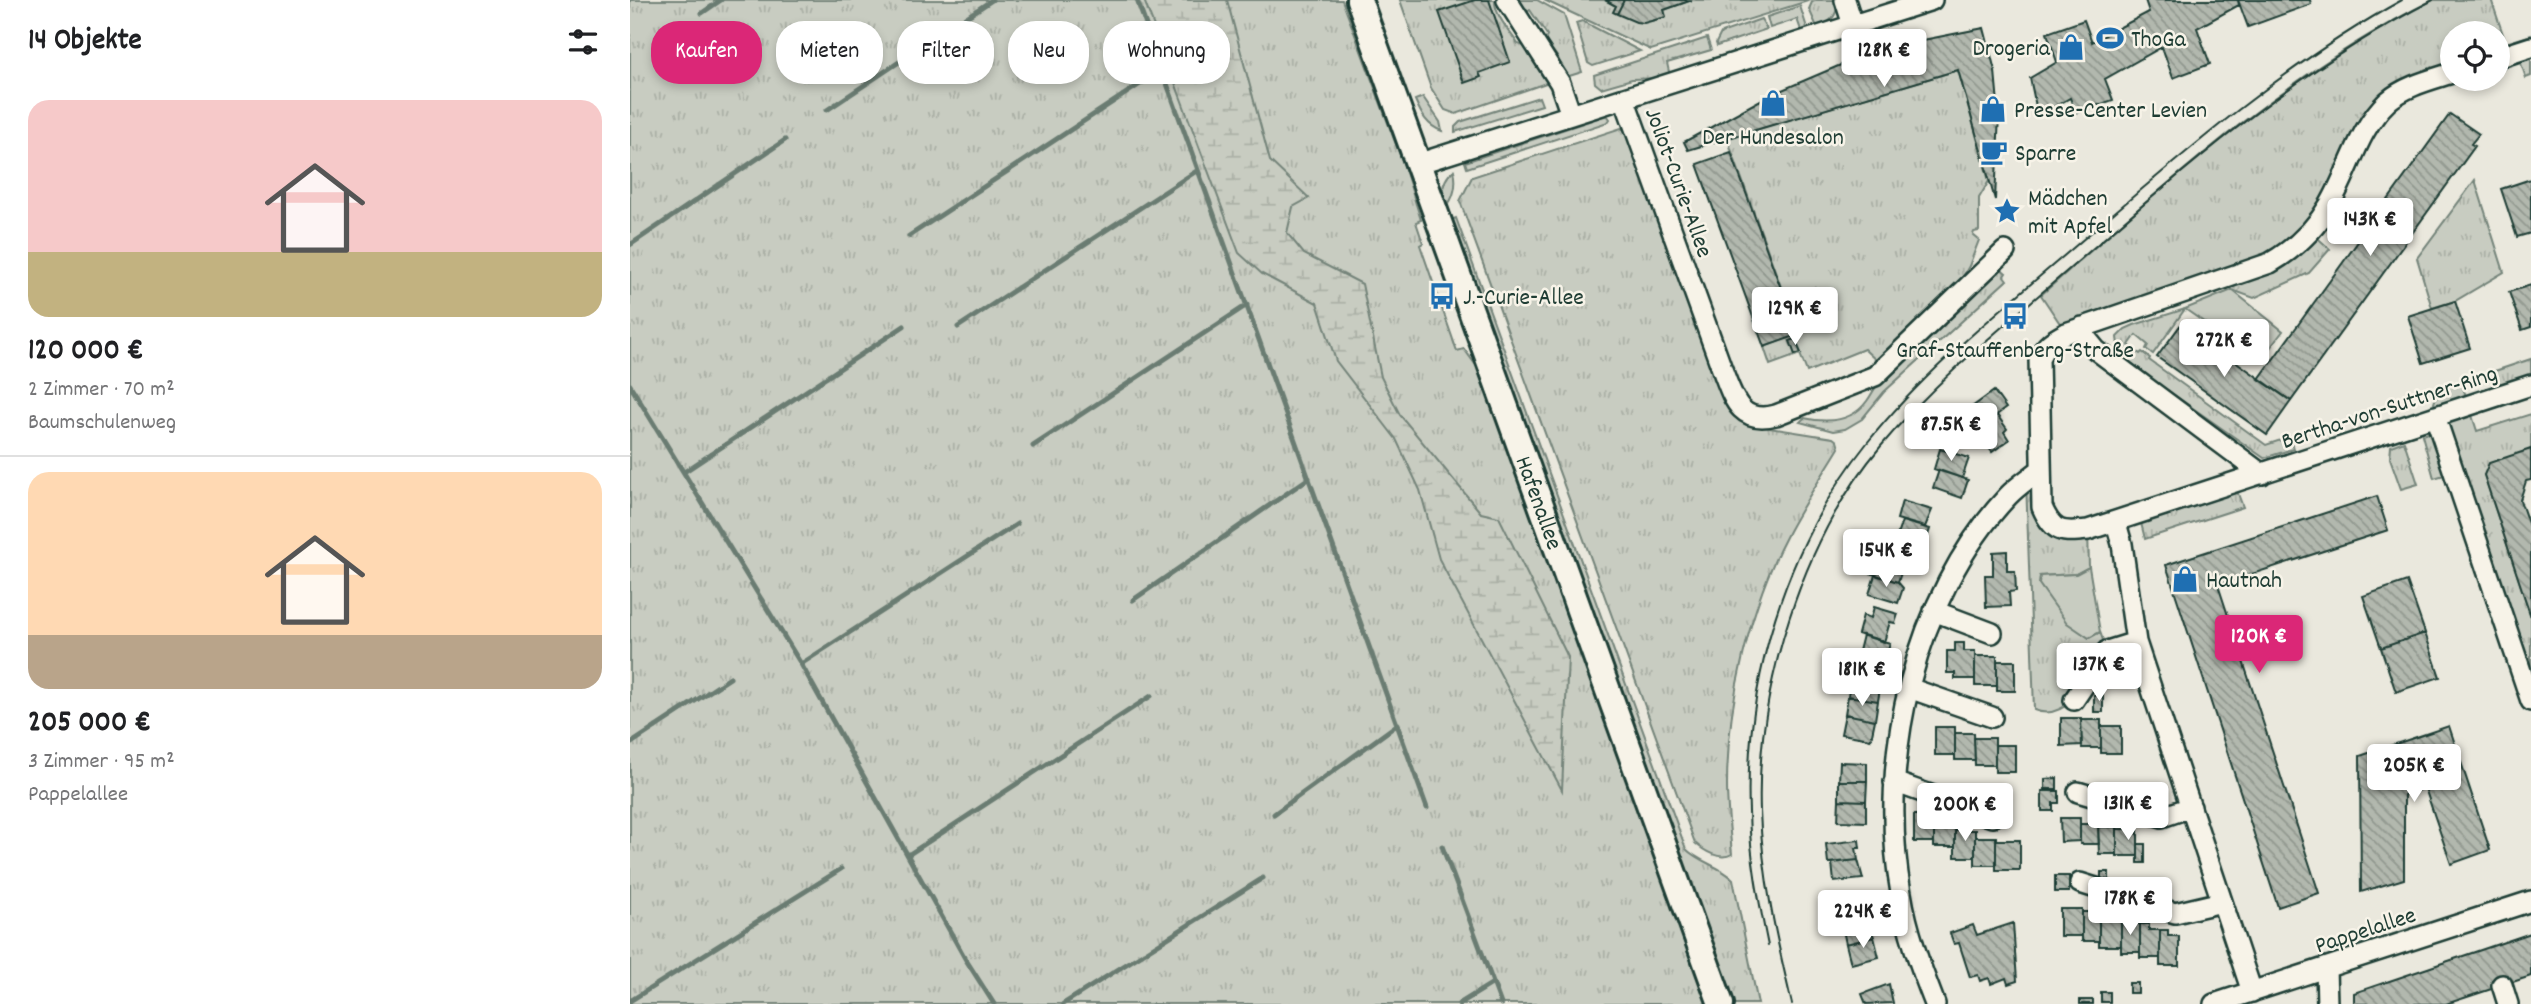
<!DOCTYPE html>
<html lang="de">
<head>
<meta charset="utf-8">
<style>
  body { margin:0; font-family:Dekko,sans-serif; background:#f2f2f2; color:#202124; height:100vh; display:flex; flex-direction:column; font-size:26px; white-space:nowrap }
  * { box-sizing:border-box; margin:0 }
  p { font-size:23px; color:#757577 }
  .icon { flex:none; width:38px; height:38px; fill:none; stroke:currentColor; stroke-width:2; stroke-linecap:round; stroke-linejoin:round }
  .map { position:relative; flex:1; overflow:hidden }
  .sheet { display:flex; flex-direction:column; background:#fff; width:630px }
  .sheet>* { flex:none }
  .guide { position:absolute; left:21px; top:21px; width:665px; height:63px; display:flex; gap:14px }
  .buttons { position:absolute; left:1810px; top:21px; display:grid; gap:14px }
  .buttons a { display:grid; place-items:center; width:70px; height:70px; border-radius:50%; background:#fff; box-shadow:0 4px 10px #0003; font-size:35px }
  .price { position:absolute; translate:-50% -60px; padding:0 16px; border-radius:7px; background:#fff; color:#222; font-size:23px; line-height:46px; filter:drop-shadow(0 2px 4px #0008) }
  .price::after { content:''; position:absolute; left:50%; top:42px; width:21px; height:16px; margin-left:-10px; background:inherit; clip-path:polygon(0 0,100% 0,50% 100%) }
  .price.current { background:#db2777; color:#fff }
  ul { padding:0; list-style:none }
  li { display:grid; align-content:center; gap:14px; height:371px; padding:0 28px }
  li+li { border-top:2px solid #e0e0e0 }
  li span { display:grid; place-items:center; height:217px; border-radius:21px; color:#555 }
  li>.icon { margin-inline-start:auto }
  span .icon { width:126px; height:126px; fill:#fffc; stroke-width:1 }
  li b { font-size:30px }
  h2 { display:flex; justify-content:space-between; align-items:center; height:84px; padding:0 28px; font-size:30px }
  .pill { padding:0 24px; border-radius:28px; background:#fff; box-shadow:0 4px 10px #0003; font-size:24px; line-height:63px }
  .pill.current { background:#db2777; color:#fff }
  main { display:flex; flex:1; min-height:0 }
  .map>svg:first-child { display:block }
</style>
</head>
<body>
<main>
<section class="sheet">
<h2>14 Objekte<svg class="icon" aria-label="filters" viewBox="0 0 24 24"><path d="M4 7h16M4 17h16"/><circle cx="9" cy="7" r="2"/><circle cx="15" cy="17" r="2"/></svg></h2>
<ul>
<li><span style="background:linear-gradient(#f6c9c9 70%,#c2b280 0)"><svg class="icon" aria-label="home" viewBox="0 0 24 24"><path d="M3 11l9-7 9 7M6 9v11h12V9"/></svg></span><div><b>120 000 €</b><p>2 Zimmer · 70 m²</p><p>Baumschulenweg</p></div></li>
<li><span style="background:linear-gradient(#ffd9b3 75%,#b9a48a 0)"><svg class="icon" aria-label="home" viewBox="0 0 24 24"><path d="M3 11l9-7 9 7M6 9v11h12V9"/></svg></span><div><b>205 000 €</b><p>3 Zimmer · 95 m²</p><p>Pappelallee</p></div></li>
</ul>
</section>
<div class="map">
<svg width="1901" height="1004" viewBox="0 0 1901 1004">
  <defs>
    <pattern id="grass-tufts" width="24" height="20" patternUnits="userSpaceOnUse" patternTransform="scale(1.75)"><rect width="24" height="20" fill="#c8ccc1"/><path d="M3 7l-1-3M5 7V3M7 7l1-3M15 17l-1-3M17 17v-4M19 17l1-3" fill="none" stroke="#abb0a6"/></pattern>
    <pattern id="wetland-marsh" width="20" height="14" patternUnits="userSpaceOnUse" patternTransform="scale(1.75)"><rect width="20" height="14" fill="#c8ccc1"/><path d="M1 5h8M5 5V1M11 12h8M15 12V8" fill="none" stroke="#abb0a6"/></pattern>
    <pattern id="building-back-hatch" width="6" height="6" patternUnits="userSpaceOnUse" patternTransform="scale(1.75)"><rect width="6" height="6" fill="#b2b8ae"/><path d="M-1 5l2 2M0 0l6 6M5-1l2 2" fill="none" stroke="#90978e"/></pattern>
  </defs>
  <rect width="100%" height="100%" fill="#eae8dd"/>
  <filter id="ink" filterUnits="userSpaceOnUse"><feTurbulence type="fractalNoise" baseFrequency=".0143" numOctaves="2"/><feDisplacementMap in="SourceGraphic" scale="14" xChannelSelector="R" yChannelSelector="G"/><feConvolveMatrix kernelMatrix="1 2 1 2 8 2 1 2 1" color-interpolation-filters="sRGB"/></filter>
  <g filter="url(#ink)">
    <path fill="url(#grass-tufts)" stroke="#74847a" stroke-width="2" d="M0 0H712L774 166 791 220 786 222 793 243 790 245 827 351 834 349 853 375 1082 1004H0Z
      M770 0H865C864 14 880 32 888 44L898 47 919 82 826 114 815 110 801 88Z
      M887 0H907L934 15 952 72 936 77 928 58 915 40 917 35 900 10 896 12Z
      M914 0H975L986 6 984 12C1007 22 1011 24 1036 17L1034 10 1062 0H1181L1021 50Z
      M1187 0H1207C1209 15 1200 23 1187 27L1179 9 1182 2Z
      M1803 0H1865L1862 2 1876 43 1901 35V76L1896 78 1887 52 1867 58V33H1822V73L1770 92 1681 232 1700 249 1679 273 1624 298 1602 290 1598 278 1431 325 1411 295C1533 187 1655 73 1803 0Z
      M1170 6 1178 31 1172 33 1167 19 1140 28 1137 17Z
      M1131 19 1137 29 1087 46 1086 43 1091 33Z
      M952 21 1010 51 963 66 958 63 946 23Z
      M1077 38 1081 50 1037 63 1040 76 1033 78 1002 79 971 88 965 83 964 75Z
      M1328 70 1359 181 1349 198V231L1344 232 1343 235 1349 240 1339 266 1325 290 1249 363 1234 349 1177 372 1170 354 1140 365 1134 347 1168 334 1097 138Z
      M793 97 810 122 812 131C797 126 791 114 785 100Z
      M909 97 912 105 825 132V127L830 122Z
      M977 115 980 119 978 122 837 168 835 162Z
      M991 128 995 130 1094 403 1106 417 1127 426 1203 438 1207 441 1209 448C1192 476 1174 503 1159 531 1120 604 1097 702 1097 785 1097 808 1100 831 1102 854 1090 861 1074 851 1065 843L830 201 842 177Z
      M824 170C827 182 825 200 814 208 811 194 812 179 824 170Z
      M1845 180 1874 272 1825 301 1802 308 1787 258Z
      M826 218 1056 849C1069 862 1090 866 1103 879L1128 1004H1104L818 221Z
      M1369 267 1376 273 1374 276 1377 280 1254 392 1232 419 1215 429 1203 431 1170 422 1174 418C1197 423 1222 422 1237 401 1242 394 1245 387 1250 381Z
      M1555 309 1523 354 1516 349 1518 345 1506 335 1499 345 1510 354 1512 352 1520 358 1519 360 1636 445 1660 437 1663 449 1634 458 1510 371 1489 353 1487 337 1495 329 1504 325Z
      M1901 359V385L1870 395 1862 372Z
      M1831 381 1847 431 1901 414V449L1854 475 1901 617V701L1824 472 1804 478 1792 435 1801 432 1817 441 1804 403 1809 389Z
      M1774 441 1788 484 1771 489 1760 458 1761 446Z
      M1411 469 1418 521 1458 530 1459 567 1446 574 1410 576 1459 638 1470 632 1477 651C1461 675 1439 724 1404 710L1396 480Z
      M1604 483 1613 507 1515 539 1509 515Z"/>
    <path fill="url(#wetland-marsh)" stroke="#74847a" stroke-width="2" d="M514 0H597L640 161 679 198 663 207 657 233 674 254 732 284 751 377 770 415 851 513 869 517 938 657 932 790 809 559 790 490 766 439 706 361 687 303 632 274 609 253Z"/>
    <path fill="#c8ccc1" stroke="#74847a" stroke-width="2" d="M1602 290 1653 331 1630 361 1555 309Z
      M1459 567 1470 632 1459 638 1437 623 1409 584 1410 576 1446 574Z"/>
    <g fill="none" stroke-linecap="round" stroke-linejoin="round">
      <path stroke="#6a7c72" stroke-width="5" d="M507 0 797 808
        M72 13 91 0
        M197 110 362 0
        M279 236 533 69
        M0 245 155 140
        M328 327 568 170
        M0 385 171 664 336 960 364 1004
        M403 446 617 305
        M54 472 274 326
        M503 600 679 478
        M171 664 387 524
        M0 744 100 678
        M644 814 768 724
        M812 846 871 1004
        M278 855 521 696
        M0 1001 211 869
        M433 1004 633 878
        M829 1004 863 983"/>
    </g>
    <path fill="url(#building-back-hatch)" stroke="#1f3d34" stroke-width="2" d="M845 0H859L880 62 849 73 851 77 834 83 809 12Z
      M975 0H994L987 14 983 12 986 6Z
      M994 0H1062L1034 10 1036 17 1014 23 1006 22 987 14Z
      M1515 0H1608L1609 5 1567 28 1580 64 1543 78 1532 47 1475 79 1483 100 1446 113 1440 98 1408 116 1400 78 1427 62 1417 33 1454 20 1462 42 1519 12Z
      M1608 0H1680L1681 4 1618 27Z
      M1354 28 1365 71 1369 115 1365 200 1328 70 1058 150 1054 142 1138 96 1213 64 1283 42Z
      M1820 114 1849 134 1841 144 1845 146 1661 401 1629 379Z
      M1101 152 1168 335 1134 347 1067 164Z
      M1901 179V233L1887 237 1871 189Z
      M1901 285V327L1892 330 1879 292Z
      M1825 301 1840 348 1793 363 1778 316Z
      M1552 323 1661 401 1637 435 1527 357Z
      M1165 339 1171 353 1165 355 1160 341Z
      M1364 391 1376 408 1354 424 1342 407Z
      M1367 415 1377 429 1374 432 1379 440 1362 452 1346 430Z
      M1310 449 1339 458 1332 478 1304 469Z
      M1901 449V480L1896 481 1890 500 1901 532V617L1854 475 1859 463Z
      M1309 470 1338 480 1332 498 1303 488Z
      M1747 496 1758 530 1588 585 1689 893 1648 907 1536 565Z
      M1272 501 1302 510 1295 527 1267 519Z
      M1272 521 1300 529 1293 551 1277 545 1274 553 1253 547 1256 539 1265 541Z
      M1236 542 1259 549 1257 558 1274 563 1268 582 1240 573 1246 555 1233 551Z
      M1377 551V571H1385L1386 591 1379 592 1380 606 1356 607 1355 575H1363V552Z
      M1245 575 1268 582 1273 588 1268 603 1239 594Z
      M1777 581 1795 633 1751 648 1733 596Z
      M1244 607 1268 614 1265 623 1260 622 1254 642 1228 634 1233 615 1241 618Z
      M1795 633 1810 677 1766 692 1751 648Z
      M1233 635 1260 643 1255 663 1228 655Z
      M1325 643H1334V651H1345V679H1325V673H1317V651H1325Z
      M1345 656H1367V686H1345Z
      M1367 661H1385V691H1367Z
      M1221 676 1251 682 1248 701 1218 696Z
      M1473 694V712H1464V695Z
      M1218 696 1248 701 1245 720 1215 714Z
      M1215 714 1245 720 1241 739 1211 734Z
      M1431 718H1451L1452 745 1431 746Z
      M1451 720H1471V748H1452Z
      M1471 726H1491V753H1471Z
      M1819 726 1860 850 1821 864 1795 788 1774 795V879L1731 892 1730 756Z
      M1305 727H1325V755H1305Z
      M1325 733H1344L1345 760H1325Z
      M1344 738H1365V765H1345Z
      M1365 745H1385V772H1365Z
      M1210 762 1237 763V781H1209Z
      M1427 778V789H1415V779Z
      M1209 781H1237L1236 801 1209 800Z
      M1412 791H1429V803H1423V811H1412Z
      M1209 800 1236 801V822L1208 821Z
      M1284 815H1304V842H1284Z
      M1430 818H1450V841L1431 842Z
      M1304 820H1325V847H1304Z
      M1450 824H1468L1469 844H1450Z
      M1468 827H1487V854H1469Z
      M1487 829H1508V856H1487Z
      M1325 830H1345V857H1325Z
      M1345 837H1366V865H1345Z
      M1229 840 1230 848H1226L1228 860 1198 863 1196 844Z
      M1366 840H1390V870H1366Z
      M1508 844H1515V863H1508Z
      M1228 860 1233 879 1204 882 1202 863Z
      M1471 872H1479V880H1471Z
      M1425 876H1439V892H1425Z
      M1235 899 1236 919 1212 925 1207 906Z
      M1430 909H1452V936H1430Z
      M1452 912H1469V941H1452Z
      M1236 919 1244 937 1216 944 1212 925Z
      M1469 919H1491V946H1469Z
      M1491 919H1499V924H1510V952H1491Z
      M1383 923 1387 981 1378 984 1376 978 1361 984 1359 978 1350 981 1348 975 1340 977 1329 943 1324 944 1320 933 1343 925 1347 935Z
      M1510 924H1519V930H1530V958H1510Z
      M1530 930H1538V936H1549V966H1530Z
      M1901 933V976L1816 1004H1724V993Z
      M1244 937 1249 957 1221 964 1216 944Z
      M1499 983H1508V993H1499Z
      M1259 984 1263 1003 1236 1004 1232 994Z
      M1471 992H1480V1002H1471Z
      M1450 1000H1463V1004H1450Z"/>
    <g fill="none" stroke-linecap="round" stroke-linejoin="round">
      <defs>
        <path id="minor" d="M877 0 930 83 941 115
          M1215 0 1223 25
          M1867 58 1901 47
          M1822 73C1800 80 1775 86 1758 101 1728 129 1720 170 1700 204 1685 230 1666 248 1640 263L1436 333C1423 340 1415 345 1409 358L1412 507C1423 533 1432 533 1458 530L1901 385
          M994 98 1092 369C1103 397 1109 425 1146 415L1245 376 1375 251
          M787 164 1302 0
          M1452 327 1457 339 1466 350 1632 474
          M1805 416 1901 701
          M1486 523 1492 544 1506 642 1622 992
          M1304 611 1362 633
          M1279 688 1362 717
          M1444 700 1477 651 1506 642
          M1264 782 1362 817
          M1448 792 1532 817 1561 807
          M1450 883 1545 913 1592 902
          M1696 968 1697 1004
          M1872 985 1878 1004
          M1305 1004C1291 968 1277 931 1271 893 1247 760 1284 596 1378 496 1387 486 1400 478 1411 469
          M1584 1004 1901 901"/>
        <g id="tertiary">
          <path id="s1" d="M729 0 1091 1004"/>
        </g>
      </defs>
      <use href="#minor" stroke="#1f3d34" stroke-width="24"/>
      <use href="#tertiary" stroke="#1f3d34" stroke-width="30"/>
      <use href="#minor" stroke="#f7f3e8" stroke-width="19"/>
      <use href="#tertiary" stroke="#f7f3e8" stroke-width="24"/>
      <path stroke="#1f3d34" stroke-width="2" d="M1138 946C1129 902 1120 857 1119 812 1114 682 1155 546 1237 443 1299 365 1381 302 1457 236 1557 150 1656 64 1772 0
        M1162 1004C1147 941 1132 876 1130 811 1126 689 1172 540 1251 446 1313 372 1390 313 1461 250 1568 156 1676 65 1803 0"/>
    </g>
  </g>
  <defs>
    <symbol id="stadium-bare" viewBox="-9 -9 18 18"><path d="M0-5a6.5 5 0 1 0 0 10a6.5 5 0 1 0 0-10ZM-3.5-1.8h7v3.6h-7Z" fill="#1f6fb2" stroke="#f7f3e8" stroke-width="2.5" paint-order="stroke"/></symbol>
    <symbol id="shop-bare" viewBox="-9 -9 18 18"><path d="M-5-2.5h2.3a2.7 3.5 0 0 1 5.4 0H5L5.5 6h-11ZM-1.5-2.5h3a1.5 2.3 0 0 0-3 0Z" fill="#1f6fb2" stroke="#f7f3e8" stroke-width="2.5" paint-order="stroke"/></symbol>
    <symbol id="cafe-bare" viewBox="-9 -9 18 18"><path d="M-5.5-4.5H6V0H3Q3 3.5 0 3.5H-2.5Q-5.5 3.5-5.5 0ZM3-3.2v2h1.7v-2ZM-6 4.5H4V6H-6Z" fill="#1f6fb2" stroke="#f7f3e8" stroke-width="2.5" paint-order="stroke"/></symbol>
    <symbol id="sight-bare" viewBox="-9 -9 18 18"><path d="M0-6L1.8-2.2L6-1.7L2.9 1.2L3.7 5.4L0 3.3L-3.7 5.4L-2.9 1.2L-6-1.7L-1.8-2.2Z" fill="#1f6fb2" stroke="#f7f3e8" stroke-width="2.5" paint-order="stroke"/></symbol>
    <symbol id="bus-bare" viewBox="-9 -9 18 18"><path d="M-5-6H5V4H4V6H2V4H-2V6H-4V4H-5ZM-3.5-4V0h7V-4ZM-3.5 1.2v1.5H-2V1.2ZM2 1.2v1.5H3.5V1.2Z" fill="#1f6fb2" stroke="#f7f3e8" stroke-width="2.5" paint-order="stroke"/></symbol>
  </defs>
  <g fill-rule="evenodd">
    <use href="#stadium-bare" x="1461" y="19" width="38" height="38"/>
    <use href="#shop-bare" x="1422" y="28" width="38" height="38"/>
    <use href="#shop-bare" x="1124" y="84" width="38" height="38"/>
    <use href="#shop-bare" x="1344" y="90" width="38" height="38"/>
    <use href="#cafe-bare" x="1345" y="133" width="38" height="38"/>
    <use href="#sight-bare" x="1358" y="192" width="38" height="38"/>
    <use href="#bus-bare" x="793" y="277" width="38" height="38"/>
    <use href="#bus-bare" x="1366" y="297" width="38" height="38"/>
    <use href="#shop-bare" x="1536" y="560" width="38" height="38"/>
  </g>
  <g text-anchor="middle" stroke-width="5" stroke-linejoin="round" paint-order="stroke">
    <g font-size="24" fill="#1f3d34" stroke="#f7f3e8" text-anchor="start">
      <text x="1501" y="46">ThoGa</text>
      <text x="1420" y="55" text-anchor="end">Drogeria</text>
      <text x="1384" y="117">Presse-Center Levien</text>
      <text x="1143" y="144" text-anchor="middle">Der Hundesalon</text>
      <text x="1385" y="160">Sparre</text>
      <text x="1398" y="205">Mädchen<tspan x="1398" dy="28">mit Apfel</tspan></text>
      <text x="833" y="304">J.-Curie-Allee</text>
      <text x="1385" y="357" text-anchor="middle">Graf-Stauffenberg-Straße</text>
      <text x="1576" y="587">Hautnah</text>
    </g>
    <g font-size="24" fill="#1f3d34" stroke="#f7f3e8">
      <text transform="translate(1050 182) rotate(70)" y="8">Joliot-Curie-Allee</text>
      <text transform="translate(1759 406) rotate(-18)" y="8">Bertha-von-Suttner-Ring</text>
      <text dy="8" stroke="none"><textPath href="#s1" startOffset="534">Hafenallee</textPath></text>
      <text transform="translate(1735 929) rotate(-18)" y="8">Pappelallee</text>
    </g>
  </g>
</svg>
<div class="buttons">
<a><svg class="icon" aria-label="locate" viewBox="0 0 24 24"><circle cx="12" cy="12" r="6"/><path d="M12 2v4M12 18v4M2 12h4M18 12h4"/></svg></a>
</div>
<b class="price" style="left:1254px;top:89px">128K €</b>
<b class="price" style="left:1740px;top:258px">143K €</b>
<b class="price" style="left:1165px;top:347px">129K €</b>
<b class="price" style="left:1594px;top:379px">272K €</b>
<b class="price" style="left:1321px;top:463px">87.5K €</b>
<b class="price" style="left:1256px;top:589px">154K €</b>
<b class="price current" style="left:1629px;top:675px">120K €</b>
<b class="price" style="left:1469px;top:703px">137K €</b>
<b class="price" style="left:1232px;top:708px">181K €</b>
<b class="price" style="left:1784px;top:804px">205K €</b>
<b class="price" style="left:1498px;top:842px">131K €</b>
<b class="price" style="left:1335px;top:843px">200K €</b>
<b class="price" style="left:1500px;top:937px">178K €</b>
<b class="price" style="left:1233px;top:950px">224K €</b>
<div class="guide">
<a class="pill current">Kaufen</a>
<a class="pill">Mieten</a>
<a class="pill">Filter</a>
<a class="pill">Neu</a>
<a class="pill">Wohnung</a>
</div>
</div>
</main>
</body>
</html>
